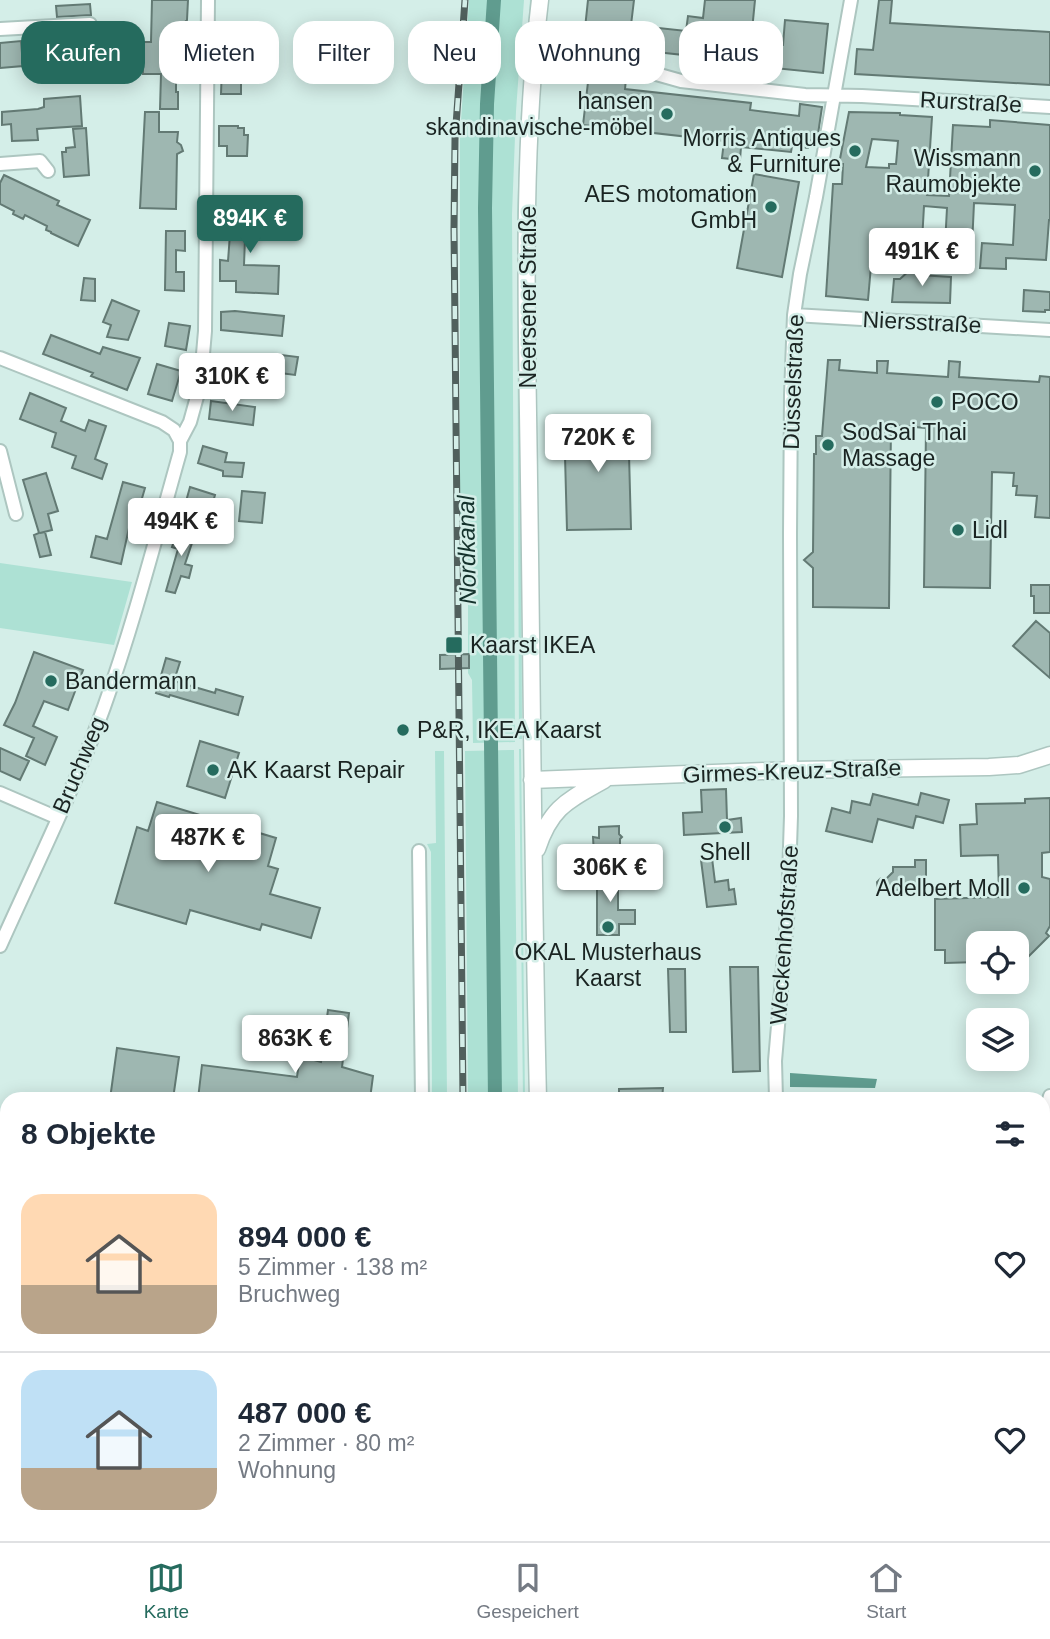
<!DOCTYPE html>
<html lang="de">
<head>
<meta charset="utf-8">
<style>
  body { margin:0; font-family:Arial,sans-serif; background:#f2f2f3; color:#1f2937; height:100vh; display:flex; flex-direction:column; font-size:26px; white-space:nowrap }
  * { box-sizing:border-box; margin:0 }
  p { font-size:23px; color:#747a83 }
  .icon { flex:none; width:38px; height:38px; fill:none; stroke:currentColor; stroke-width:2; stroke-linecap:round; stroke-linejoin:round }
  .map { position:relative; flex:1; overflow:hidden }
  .panel { position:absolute; left:0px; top:1092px; width:1050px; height:450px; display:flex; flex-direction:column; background:#fff; border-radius:21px 21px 0 0; box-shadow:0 4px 18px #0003 }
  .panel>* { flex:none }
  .guide { position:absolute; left:21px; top:21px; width:1008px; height:63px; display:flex; gap:14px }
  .buttons { position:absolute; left:966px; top:931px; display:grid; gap:14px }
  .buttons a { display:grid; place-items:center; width:63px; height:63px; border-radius:14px; background:#fff; box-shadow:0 4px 18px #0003; font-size:35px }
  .price { position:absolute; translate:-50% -60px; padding:0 16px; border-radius:7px; background:#fff; color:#222; font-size:23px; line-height:46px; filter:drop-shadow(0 2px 4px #0008) }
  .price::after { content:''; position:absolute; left:50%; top:42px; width:21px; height:16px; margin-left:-10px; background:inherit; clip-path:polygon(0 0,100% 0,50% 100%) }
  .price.selected { background:#256b5e; color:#fff }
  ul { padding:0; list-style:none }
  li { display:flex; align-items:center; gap:21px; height:175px; padding:0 21px }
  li+li { border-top:2px solid #e0e1e3 }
  li span { display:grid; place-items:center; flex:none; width:196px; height:140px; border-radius:21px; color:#555 }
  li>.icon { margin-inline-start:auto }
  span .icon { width:84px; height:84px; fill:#fffc; stroke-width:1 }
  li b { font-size:30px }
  h2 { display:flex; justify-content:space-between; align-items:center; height:84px; padding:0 21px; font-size:30px }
  .chip { padding:0 24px; border-radius:21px; background:#fff; box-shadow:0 4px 18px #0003; font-size:24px; line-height:63px }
  .chip.selected { background:#256b5e; color:#fff }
  .tabs { display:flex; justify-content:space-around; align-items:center; height:98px; border-top:2px solid #e0e1e3; background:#fff; font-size:19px; color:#747a83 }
  .tabs a { display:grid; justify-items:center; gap:4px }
  .tabs .selected { color:#256b5e }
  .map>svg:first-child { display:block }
</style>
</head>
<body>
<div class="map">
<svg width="1050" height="1541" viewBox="0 0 1050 1541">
  <rect width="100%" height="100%" fill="#d4eee8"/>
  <path fill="#ade1d4" d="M469 0H524L516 111 512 214 515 742 473 743 472 680 468 673V517H460V136Z
    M530 0H533L520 213 522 739H519L517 213 521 111Z
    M0 563 132 582 114 645 0 628Z
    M519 749H521L525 1099H523Z
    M514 750 518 1099H468L465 751Z
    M435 751H444L447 1099H432L431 852 427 844 436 843Z"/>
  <path fill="#609c8f" d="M790 1073 877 1079 875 1088 790 1087Z"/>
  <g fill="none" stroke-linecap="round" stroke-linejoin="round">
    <path stroke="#609c8f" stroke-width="14" d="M494 0 487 104 485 208 495 1099
      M500 1535V1541"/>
  </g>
  <path fill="#9eb7b1" stroke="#637a74" stroke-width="2" fill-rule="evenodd" d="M152 0H188L187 20 184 23V29H171V51H176V92H178V109H160L161 74H143V59H137V42H151Z
    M588 0H634L631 25 686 31 688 16 703 18 705 0H755L751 41 783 45 785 20 828 24 823 73 698 60 683 58V55L629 49 625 89 751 103 750 110 799 116 800 104 822 107 817 141 809 140 808 148 792 146 791 152 741 147 740 160 722 158 724 141 583 125 592 48 583 47Z
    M879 0H892L890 23 1050 32V85L855 74 857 49 873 50Z
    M90 4 91 15 57 17 56 6Z
    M85 38 87 62 57 65 56 40Z
    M223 38H242L243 53H253V80H241V94H221Z
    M21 41 23 66 0 68V43Z
    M80 96 82 126 37 129 38 140 12 141 11 124 2 125V112L38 109 44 107V99Z
    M145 112H159V132H178L177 142 181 145 183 151 177 154 176 209 140 208Z
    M849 112 900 113V115L932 117 927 195 949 196 953 125 990 127V120L1050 125V220H1049L1046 260 1006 258V269L980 268 982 243 1013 245 1015 205 974 203 972 246 945 245 947 208 924 206 921 259 878 256 877 266H871L868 300 826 296 833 184H842L843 164H839ZM872 139 898 141 896 164H889V168L866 167Z
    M219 126H238V128H244V135H248L247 156H227V146H219Z
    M86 128 89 175 64 177 62 152H66V148L75 147 73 129Z
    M754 174 799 182 782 277 737 268Z
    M4 175 59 201 57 205 90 220 78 246 51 233V232L46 230 47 226 25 215 23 219 13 214 14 211 0 204V183Z
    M236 208 272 209 271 236H253L252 238H245L244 265 279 266 278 294 236 292V281H220V260L228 261 230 234H236Z
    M166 231H185V251L176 250V272H184V291L165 290Z
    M921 260 920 275 951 277 950 303 892 302 894 279H900Z
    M84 278 95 279V301L81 300Z
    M1024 290 1050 292V310H1045V312L1023 311Z
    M112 300 139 311 128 340 107 337 111 325 103 322Z
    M235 311 284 316 282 336 221 330V312Z
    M169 323 190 326 186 350 165 346Z
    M51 335 100 354 103 347 140 358 127 390 91 376 93 373 43 354Z
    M273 354 298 357 295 375 272 372 271 383 215 375 218 357 272 364Z
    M828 360H840L839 370 877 373V361H888L887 373 948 377 949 361 960 362 959 377 1039 382 1040 376 1050 377V518L1035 517 1037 496 1016 495 1017 486H1013L1014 473 992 472 990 588 924 587 926 428 891 425 889 608 813 607V568L804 560 813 552 814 454H816V436H822Z
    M157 364 181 371 172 401 148 394Z
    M30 393 66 408 61 421 85 431 89 420 106 426 95 459 107 464 102 479 72 468 76 456 52 447 56 433 20 419Z
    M211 401 255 407 253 425 209 419Z
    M628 417 631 529 567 530 564 419Z
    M203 446 227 453 225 462 244 463 242 477 223 476V471L198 463Z
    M46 473 58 511 48 514 52 530 40 533 45 532 51 555 40 557 34 535 39 533 23 480Z
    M123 482 145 488 133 529 129 528 121 564 91 557 96 536 107 539Z
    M190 487 215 495 210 513 185 505Z
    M242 491 265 493 262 523 239 521Z
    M179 526 191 530 190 533 195 534 185 564 192 566 189 578 181 576 175 593 166 591 178 549 172 547Z
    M1031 585H1050V613H1034V596H1031Z
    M1036 621 1050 633V678L1013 646Z
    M34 652 83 670 68 710 44 701 33 726 57 737 45 765 26 756 34 738 4 725 15 703Z
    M469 654V668L440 669V655Z
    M166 658 180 662 174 681 215 693 216 689 243 697 238 715 170 695 169 697 156 693Z
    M200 741 239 753 225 798 187 786Z
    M0 748 29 761 20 780 0 771Z
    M726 789 727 820 741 818 742 832 684 835 683 813 702 812 701 790Z
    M921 793 949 800 943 823 916 816 913 828 878 819 872 842 826 831 832 808 850 813 852 801 870 805 873 794 918 805Z
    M1050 798V852L1042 853V877L1050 879V926L1046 933 1049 936 1024 961H1017V943H978V962L945 963V950H935V899L999 897 998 855 961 856 960 825 977 824 976 804 1025 803V799Z
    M157 802 276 838 268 866 278 869 270 894 320 908 311 938 262 924 260 930 190 910 186 924 115 903 137 827 148 831Z
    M619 826V834L622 837 620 839V845L599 865 600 855H594L593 837 599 838V827Z
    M712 858 715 882 728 880 729 890 734 889 736 904 707 907 701 860Z
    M915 860H926V890H878L877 882 881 878H887L893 872V867H915Z
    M599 868H618V910H635V924H619V935H597V881H599Z
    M730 967H758L760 1071 733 1072Z
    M668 969H685L686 1032H670Z
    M328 1010 349 1013 342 1067 373 1076 370 1099H198L202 1065 297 1077 300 1056 321 1062Z
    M117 1048 179 1057 173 1099H110Z
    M663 1088 662 1099H619V1089Z"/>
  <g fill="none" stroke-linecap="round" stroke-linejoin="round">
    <defs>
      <path id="street" d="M0 29 90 24
        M642 70 681 81 805 95 862 96 1050 107
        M0 164 40 161 48 171
        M794 315 1050 330
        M0 358 162 422 174 430 180 441
        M0 451 16 514
        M0 793 58 818
        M419 851 422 1099
        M0 946C35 868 75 787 104 707 134 623 156 537 180 452V441L190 422 198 393 201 377 205 331 208 0
        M776 1099 775 1061 788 908 791 816 790 534 791 395 794 315 800 274 816 197 851 0
        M1043 1124 1050 1096
        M0 1188 7 1189
        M1043 1358 1050 1359
        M0 1488 7 1496
        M41 1535 47 1541
        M427 1535 428 1541
        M1010 1541V1535"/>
      <path id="secondary" d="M532 780 792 770 989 767 1019 765 1050 755
        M537 849C551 807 567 801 604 780
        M538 1099C533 893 532 687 529 480 527 322 521 157 540 0
        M544 1535V1541"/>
      <path id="highway" d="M563 1541 641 1539 655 1541"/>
    </defs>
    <use href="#street" stroke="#adc6c0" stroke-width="16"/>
    <use href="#secondary" stroke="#adc6c0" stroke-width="19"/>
    <use href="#highway" stroke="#adc6c0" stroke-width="24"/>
    <use href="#street" stroke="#fff" stroke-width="12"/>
    <use href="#secondary" stroke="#fff" stroke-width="16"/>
    <use href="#highway" stroke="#fff" stroke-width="21"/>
    <defs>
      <path id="rail" d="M463 1099 454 229 455 139 465 0
        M459 1535V1541"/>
    </defs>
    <use href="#rail" stroke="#51605d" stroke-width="7"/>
    <use href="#rail" stroke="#d4eee8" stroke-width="4.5" stroke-dasharray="13" stroke-linecap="butt"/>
  </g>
  <g fill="#256b5e" stroke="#d4eee8" stroke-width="2.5">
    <circle cx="667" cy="114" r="7"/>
    <circle cx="855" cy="151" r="7"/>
    <circle cx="1035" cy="171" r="7"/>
    <circle cx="771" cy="207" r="7"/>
    <circle cx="937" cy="402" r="7"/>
    <circle cx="828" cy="445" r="7"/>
    <circle cx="958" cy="530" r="7"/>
    <rect x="445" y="636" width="18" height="18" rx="3.5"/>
    <circle cx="51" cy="681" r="7"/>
    <circle cx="403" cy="730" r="7"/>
    <circle cx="213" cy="770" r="7"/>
    <circle cx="725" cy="827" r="7"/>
    <circle cx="1024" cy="888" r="7"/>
    <circle cx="608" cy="927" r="7"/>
  </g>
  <g text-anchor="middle" stroke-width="5" stroke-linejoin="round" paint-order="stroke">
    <g font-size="23" fill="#1a2422" stroke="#d4eee8" text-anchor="start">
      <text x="653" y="109" text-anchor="end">hansen<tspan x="653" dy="26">skandinavische-möbel</tspan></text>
      <text x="841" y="146" text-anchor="end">Morris Antiques<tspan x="841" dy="26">&amp; Furniture</tspan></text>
      <text x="1021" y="166" text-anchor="end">Wissmann<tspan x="1021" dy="26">Raumobjekte</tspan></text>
      <text x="757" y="202" text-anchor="end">AES motomation<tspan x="757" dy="26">GmbH</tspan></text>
      <text x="951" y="410">POCO</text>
      <text x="842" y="440">SodSai Thai<tspan x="842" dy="26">Massage</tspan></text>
      <text x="972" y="538">Lidl</text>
      <text x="470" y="653">Kaarst IKEA</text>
      <text x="65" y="689">Bandermann</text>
      <text x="417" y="738">P&amp;R, IKEA Kaarst</text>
      <text x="227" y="778">AK Kaarst Repair</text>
      <text x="725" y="860" text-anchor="middle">Shell</text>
      <text x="1010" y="896" text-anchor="end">Adelbert Moll</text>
      <text x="608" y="960" text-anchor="middle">OKAL Musterhaus<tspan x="608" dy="26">Kaarst</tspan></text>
    </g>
    <g font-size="23" fill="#1a2422" stroke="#d4eee8">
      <text transform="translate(971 102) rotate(3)" y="8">Rurstraße</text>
      <text transform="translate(528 297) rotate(-90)" y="8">Neersener Straße</text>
      <text transform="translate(922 322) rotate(3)" y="8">Niersstraße</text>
      <text transform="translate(793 382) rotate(-88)" y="8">Düsselstraße</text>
      <text transform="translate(79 765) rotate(-67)" y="8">Bruchweg</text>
      <text transform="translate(792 771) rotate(-2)" y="8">Girmes-Kreuz-Straße</text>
      <text transform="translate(784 935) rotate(-86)" y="8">Weckenhofstraße</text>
    </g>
    <g font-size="24" font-style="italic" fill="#14322c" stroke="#d4eee8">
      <text transform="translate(467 550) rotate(-91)" y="8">Nordkanal</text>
    </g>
  </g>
</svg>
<div class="buttons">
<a><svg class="icon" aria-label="locate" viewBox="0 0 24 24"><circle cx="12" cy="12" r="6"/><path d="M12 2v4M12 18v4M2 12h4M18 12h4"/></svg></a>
<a><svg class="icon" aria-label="layers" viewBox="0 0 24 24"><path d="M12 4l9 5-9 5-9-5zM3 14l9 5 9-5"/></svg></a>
</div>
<b class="price selected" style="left:250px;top:255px">894K €</b>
<b class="price" style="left:922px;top:288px">491K €</b>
<b class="price" style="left:232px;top:413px">310K €</b>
<b class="price" style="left:598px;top:474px">720K €</b>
<b class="price" style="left:181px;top:558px">494K €</b>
<b class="price" style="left:208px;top:874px">487K €</b>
<b class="price" style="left:610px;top:904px">306K €</b>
<b class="price" style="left:295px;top:1075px">863K €</b>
<div class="guide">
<a class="chip selected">Kaufen</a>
<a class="chip">Mieten</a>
<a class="chip">Filter</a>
<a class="chip">Neu</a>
<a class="chip">Wohnung</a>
<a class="chip">Haus</a>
</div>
<section class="panel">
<h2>8 Objekte<svg class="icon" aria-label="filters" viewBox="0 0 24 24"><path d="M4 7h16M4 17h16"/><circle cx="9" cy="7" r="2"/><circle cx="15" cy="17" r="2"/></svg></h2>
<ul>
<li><span style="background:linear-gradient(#ffd9b3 65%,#b9a48a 0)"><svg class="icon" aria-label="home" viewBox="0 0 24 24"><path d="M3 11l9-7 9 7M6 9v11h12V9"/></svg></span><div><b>894 000 €</b><p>5 Zimmer · 138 m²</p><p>Bruchweg</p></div><svg class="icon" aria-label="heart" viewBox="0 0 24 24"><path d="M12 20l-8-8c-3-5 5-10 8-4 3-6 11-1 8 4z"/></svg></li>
<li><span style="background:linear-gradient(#bfe0f5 70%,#b9a48a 0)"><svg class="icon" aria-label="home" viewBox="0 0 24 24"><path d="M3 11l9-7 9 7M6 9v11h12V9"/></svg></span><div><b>487 000 €</b><p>2 Zimmer · 80 m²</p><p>Wohnung</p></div><svg class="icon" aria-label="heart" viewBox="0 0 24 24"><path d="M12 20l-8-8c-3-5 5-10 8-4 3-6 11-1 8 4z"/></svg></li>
</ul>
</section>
</div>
<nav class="tabs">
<a class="selected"><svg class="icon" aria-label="map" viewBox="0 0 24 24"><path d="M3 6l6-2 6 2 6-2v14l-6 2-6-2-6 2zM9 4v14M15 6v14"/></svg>Karte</a>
<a><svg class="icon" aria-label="saved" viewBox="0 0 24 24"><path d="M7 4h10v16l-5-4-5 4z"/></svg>Gespeichert</a>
<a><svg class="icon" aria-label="home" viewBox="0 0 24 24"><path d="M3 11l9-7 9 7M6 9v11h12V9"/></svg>Start</a>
</nav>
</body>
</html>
